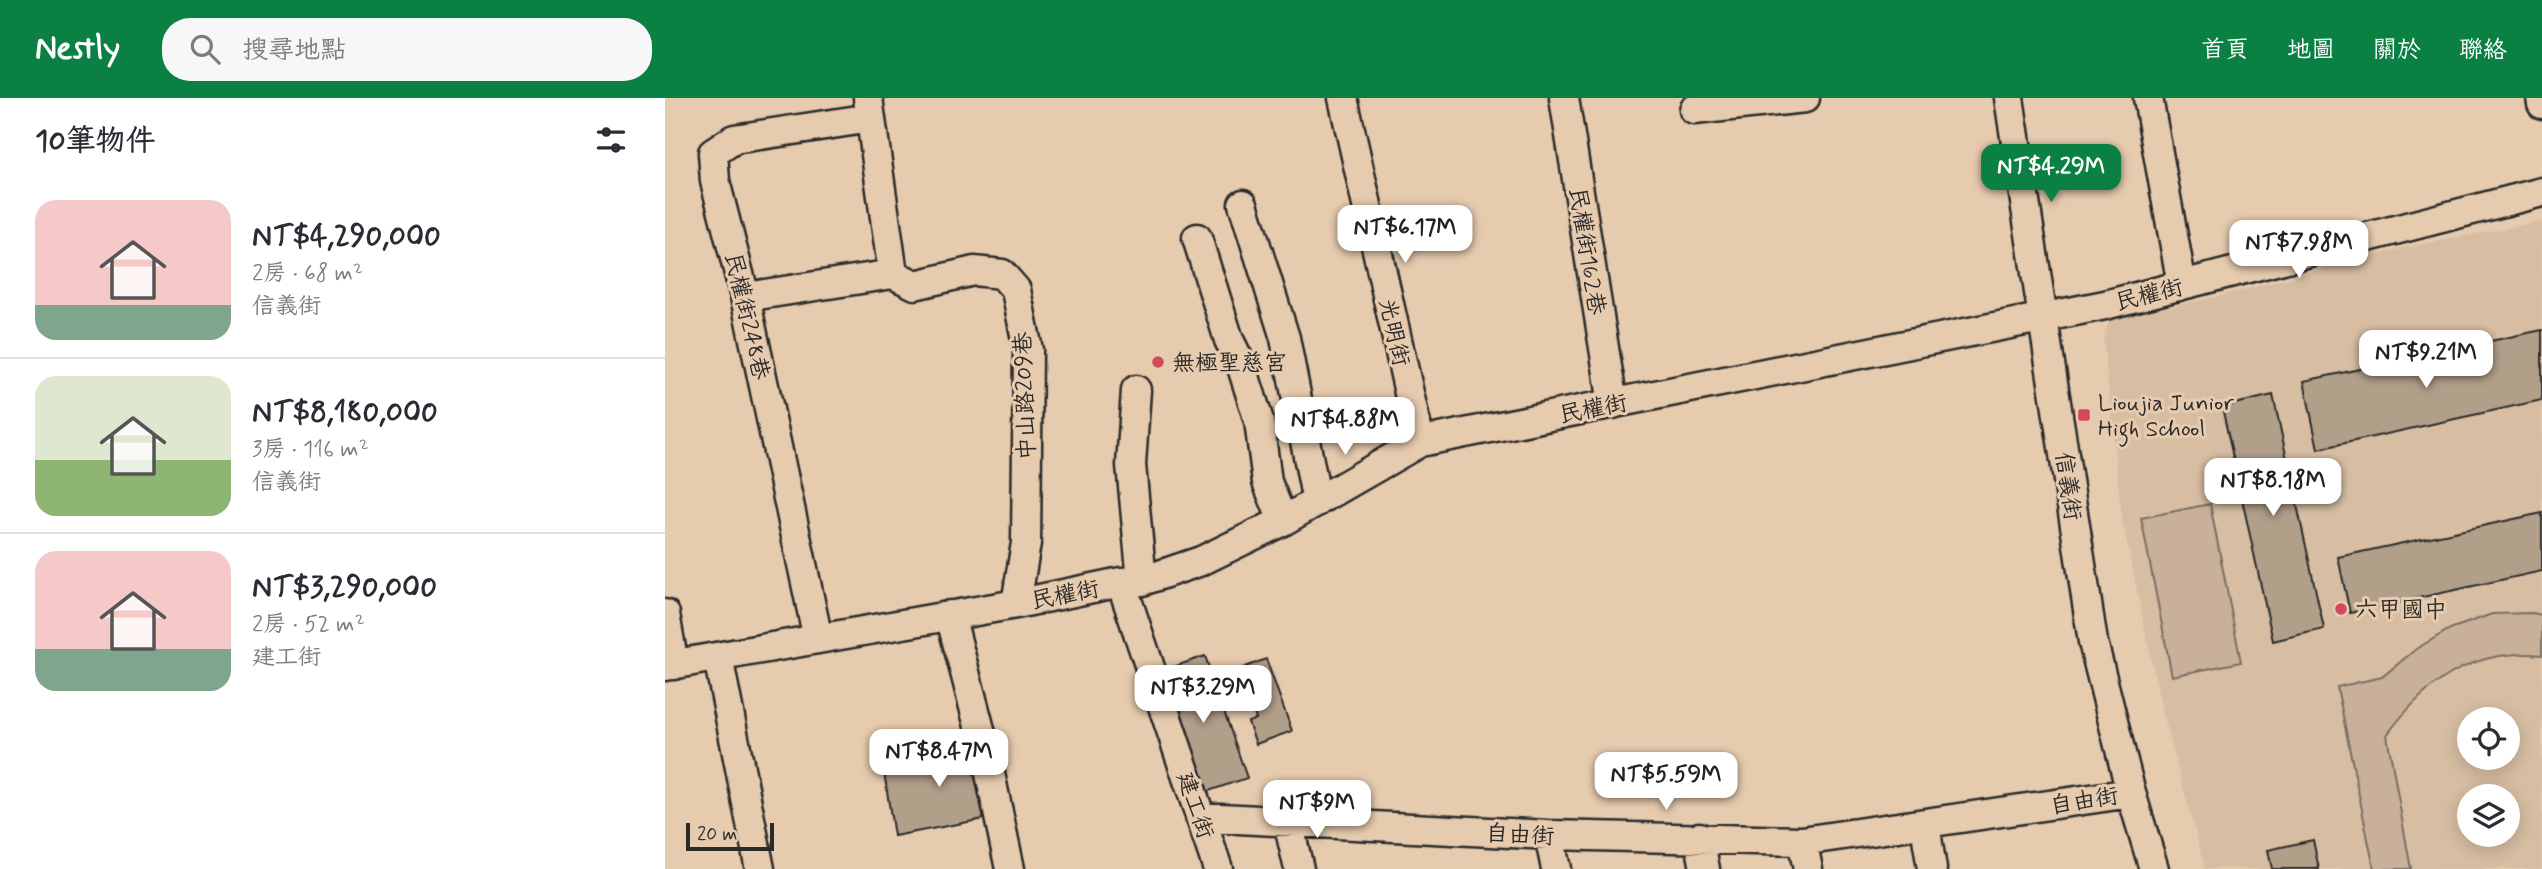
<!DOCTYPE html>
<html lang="zh-TW">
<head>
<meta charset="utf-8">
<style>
  body { margin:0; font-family:Mynerve,"LXGW WenKai TC",sans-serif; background:#f7f7f7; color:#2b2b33; height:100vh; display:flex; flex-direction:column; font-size:26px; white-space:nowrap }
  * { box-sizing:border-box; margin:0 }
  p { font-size:23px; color:#7c7c81 }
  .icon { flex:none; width:38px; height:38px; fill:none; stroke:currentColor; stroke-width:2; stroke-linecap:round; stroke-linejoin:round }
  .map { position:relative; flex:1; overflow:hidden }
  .drawer { display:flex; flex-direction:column; background:#fff; width:665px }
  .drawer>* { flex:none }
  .buttons { position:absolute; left:1792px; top:609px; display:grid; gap:14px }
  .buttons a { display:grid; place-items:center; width:63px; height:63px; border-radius:50%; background:#fff; box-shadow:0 4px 18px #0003; font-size:35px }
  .scale { position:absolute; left:21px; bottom:18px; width:88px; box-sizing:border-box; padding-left:7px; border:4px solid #2b2b2b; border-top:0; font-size:19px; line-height:24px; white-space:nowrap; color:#2b2b2b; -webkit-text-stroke:5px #e7cbae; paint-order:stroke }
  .price { position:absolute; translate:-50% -60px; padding:0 16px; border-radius:14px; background:#fff; color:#222; font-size:23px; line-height:46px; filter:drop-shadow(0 2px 4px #0008) }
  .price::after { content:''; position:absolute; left:50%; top:42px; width:21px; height:16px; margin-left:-10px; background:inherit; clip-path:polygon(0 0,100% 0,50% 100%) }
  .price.current { background:#0b8043; color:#fff }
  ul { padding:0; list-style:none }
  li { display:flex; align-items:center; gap:21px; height:175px; padding:0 35px }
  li+li { border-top:2px solid #e1e1e2 }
  li span { display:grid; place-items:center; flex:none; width:196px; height:140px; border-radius:21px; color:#555 }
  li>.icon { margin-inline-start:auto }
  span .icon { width:84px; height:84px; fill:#fffc; stroke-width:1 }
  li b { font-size:30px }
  h2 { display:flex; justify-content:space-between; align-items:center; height:84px; padding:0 35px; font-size:30px }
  header { display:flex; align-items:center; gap:42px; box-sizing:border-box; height:98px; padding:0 35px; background:#0b8043; color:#fff }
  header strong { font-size:33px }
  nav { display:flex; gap:38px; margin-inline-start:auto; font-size:24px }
  .search { width:490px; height:63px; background:#f7f7f7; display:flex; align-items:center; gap:18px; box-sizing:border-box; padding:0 24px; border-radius:28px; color:#7c7c81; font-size:26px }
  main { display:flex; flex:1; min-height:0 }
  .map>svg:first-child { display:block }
</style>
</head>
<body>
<header>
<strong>Nestly</strong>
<div class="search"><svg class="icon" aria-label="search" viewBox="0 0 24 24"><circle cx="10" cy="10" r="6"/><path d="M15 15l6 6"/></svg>搜尋地點</div>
<nav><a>首頁</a><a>地圖</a><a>關於</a><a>聯絡</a></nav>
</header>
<main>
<section class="drawer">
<h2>10筆物件<svg class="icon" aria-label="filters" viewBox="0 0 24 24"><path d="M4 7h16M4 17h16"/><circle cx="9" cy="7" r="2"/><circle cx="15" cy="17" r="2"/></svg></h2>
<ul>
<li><span style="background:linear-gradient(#f6c9c9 75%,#7fa58c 0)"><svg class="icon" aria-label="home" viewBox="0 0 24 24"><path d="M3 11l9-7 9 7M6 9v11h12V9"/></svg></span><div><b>NT$4,290,000</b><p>2房 · 68 m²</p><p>信義街</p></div></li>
<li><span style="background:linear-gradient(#dfe7d0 60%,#8fb573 0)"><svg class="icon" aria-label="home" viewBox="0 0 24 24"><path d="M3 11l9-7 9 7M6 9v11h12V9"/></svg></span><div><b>NT$8,180,000</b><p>3房 · 116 m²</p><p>信義街</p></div></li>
<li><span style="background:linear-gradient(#f6c9c9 70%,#7fa58c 0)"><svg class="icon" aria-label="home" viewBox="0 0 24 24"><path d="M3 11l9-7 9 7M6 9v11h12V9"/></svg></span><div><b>NT$3,290,000</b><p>2房 · 52 m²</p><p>建工街</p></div></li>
</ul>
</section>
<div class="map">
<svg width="1877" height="771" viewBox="0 0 1877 771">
  <rect width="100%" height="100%" fill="#e7cbae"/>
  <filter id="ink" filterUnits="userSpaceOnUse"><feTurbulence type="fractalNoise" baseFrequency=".0143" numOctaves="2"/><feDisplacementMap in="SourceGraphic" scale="14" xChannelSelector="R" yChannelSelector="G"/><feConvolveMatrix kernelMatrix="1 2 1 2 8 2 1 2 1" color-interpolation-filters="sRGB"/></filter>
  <g filter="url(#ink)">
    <path fill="#d7bea3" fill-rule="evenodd" d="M1877 123V771H1540L1494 600 1457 421 1438 241 1445 221 1555 198 1738 150ZM1804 621H1843V660H1804ZM1804 698H1843V737H1804Z"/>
    <path fill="#c8b099" stroke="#7a6e62" stroke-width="2" d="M1545 406 1576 564 1507 578 1476 420Z
      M1868 515 1877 517V557C1808 550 1761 584 1722 637L1746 771H1709L1672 589 1717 579 1751 551 1785 531 1827 516Z"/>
    <path fill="#b29f8a" stroke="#2b2b2b" stroke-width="2" d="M1877 232V302L1653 351 1639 283Z
      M1608 297 1659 531 1608 543 1557 309Z
      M1877 415V473L1685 515 1673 459Z
      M540 558 582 680 535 696 493 574Z
      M601 561 627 633 591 646 583 624 591 621 580 589 569 593 562 576Z
      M319 647 335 718 229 738 217 661Z
      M1648 742 1654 771H1607L1603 752Z"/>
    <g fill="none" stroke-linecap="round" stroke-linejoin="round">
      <defs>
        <path id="minor" d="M203 0 228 176 250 187 309 173 337 176 351 192 363 252 361 445 351 506
          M678 0 755 344
          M899 0 948 306
          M1344 0 1428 544 1466 695 1489 771
          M1483 0 1517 187
          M1876 0 1877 6
          M1029 12 1140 0
          M578 106 620 240 652 404
          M532 140 564 242 576 266 594 323 602 384 618 423
          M80 199 228 176
          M471 292 466 367 477 483
          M456 484 553 771
          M0 516 9 567
          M285 517 319 647 345 771
          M153 541 80 199 50 83 48 55 69 41 206 20
          M53 559 95 771
          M0 568 351 506 456 484 477 483 536 463 618 423 755 344 1440 207 1877 94
          M535 719 884 737 1137 743 1466 695
          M623 724 634 771
          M1260 727 1267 771
          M884 737 891 771
          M1034 739 1040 771
          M1137 743 1143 771"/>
      </defs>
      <use href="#minor" stroke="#2b2b2b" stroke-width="33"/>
      <use href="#minor" stroke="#e7cbae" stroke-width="28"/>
    </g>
  </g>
  <g fill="#d1495b" stroke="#e7cbae" stroke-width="2.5">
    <circle cx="493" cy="264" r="7"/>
    <rect x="1412" y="310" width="14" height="14" rx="3.5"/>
    <circle cx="1676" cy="511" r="7"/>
  </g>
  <g text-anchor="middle" stroke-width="6" stroke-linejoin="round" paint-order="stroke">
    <g font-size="23" fill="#2b2b2b" stroke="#e7cbae">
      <text transform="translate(923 153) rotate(81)" y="8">民權街162巷</text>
      <text transform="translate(1484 196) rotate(-14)" y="8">民權街</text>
      <text transform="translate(83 218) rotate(77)" y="8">民權街248巷</text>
      <text transform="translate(730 234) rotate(77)" y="8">光明街</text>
      <text transform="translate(359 298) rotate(-92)" y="8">中山路209巷</text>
      <text transform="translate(928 310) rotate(-11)" y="8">民權街</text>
      <text transform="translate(1404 388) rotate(82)" y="8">信義街</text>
      <text transform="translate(400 496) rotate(-11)" y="8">民權街</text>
      <text transform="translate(1419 702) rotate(-9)" y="8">自由街</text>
      <text transform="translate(531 707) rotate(71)" y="8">建工街</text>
      <text transform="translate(855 736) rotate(3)" y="8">自由街</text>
    </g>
    <g font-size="23" fill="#2b2b2b" stroke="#e7cbae" text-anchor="start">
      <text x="507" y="272">無極聖慈宮</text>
      <text x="1433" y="312">Lioujia Junior<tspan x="1433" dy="26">High School</tspan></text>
      <text x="1690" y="519">六甲國中</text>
    </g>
  </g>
</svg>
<div class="buttons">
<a><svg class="icon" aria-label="locate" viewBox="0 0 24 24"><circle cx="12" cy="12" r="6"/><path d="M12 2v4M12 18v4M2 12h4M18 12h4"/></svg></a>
<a><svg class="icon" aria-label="layers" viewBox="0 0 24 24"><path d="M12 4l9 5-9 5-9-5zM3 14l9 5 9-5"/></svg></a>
</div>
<div class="scale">20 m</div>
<b class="price current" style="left:1386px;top:106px">NT$4.29M</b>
<b class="price" style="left:740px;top:167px">NT$6.17M</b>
<b class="price" style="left:1634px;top:182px">NT$7.98M</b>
<b class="price" style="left:1761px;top:292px">NT$9.21M</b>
<b class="price" style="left:680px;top:359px">NT$4.88M</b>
<b class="price" style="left:1608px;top:420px">NT$8.18M</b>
<b class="price" style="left:538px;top:627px">NT$3.29M</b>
<b class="price" style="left:274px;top:691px">NT$8.47M</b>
<b class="price" style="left:1001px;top:714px">NT$5.59M</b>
<b class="price" style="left:652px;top:742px">NT$9M</b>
</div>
</main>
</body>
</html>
